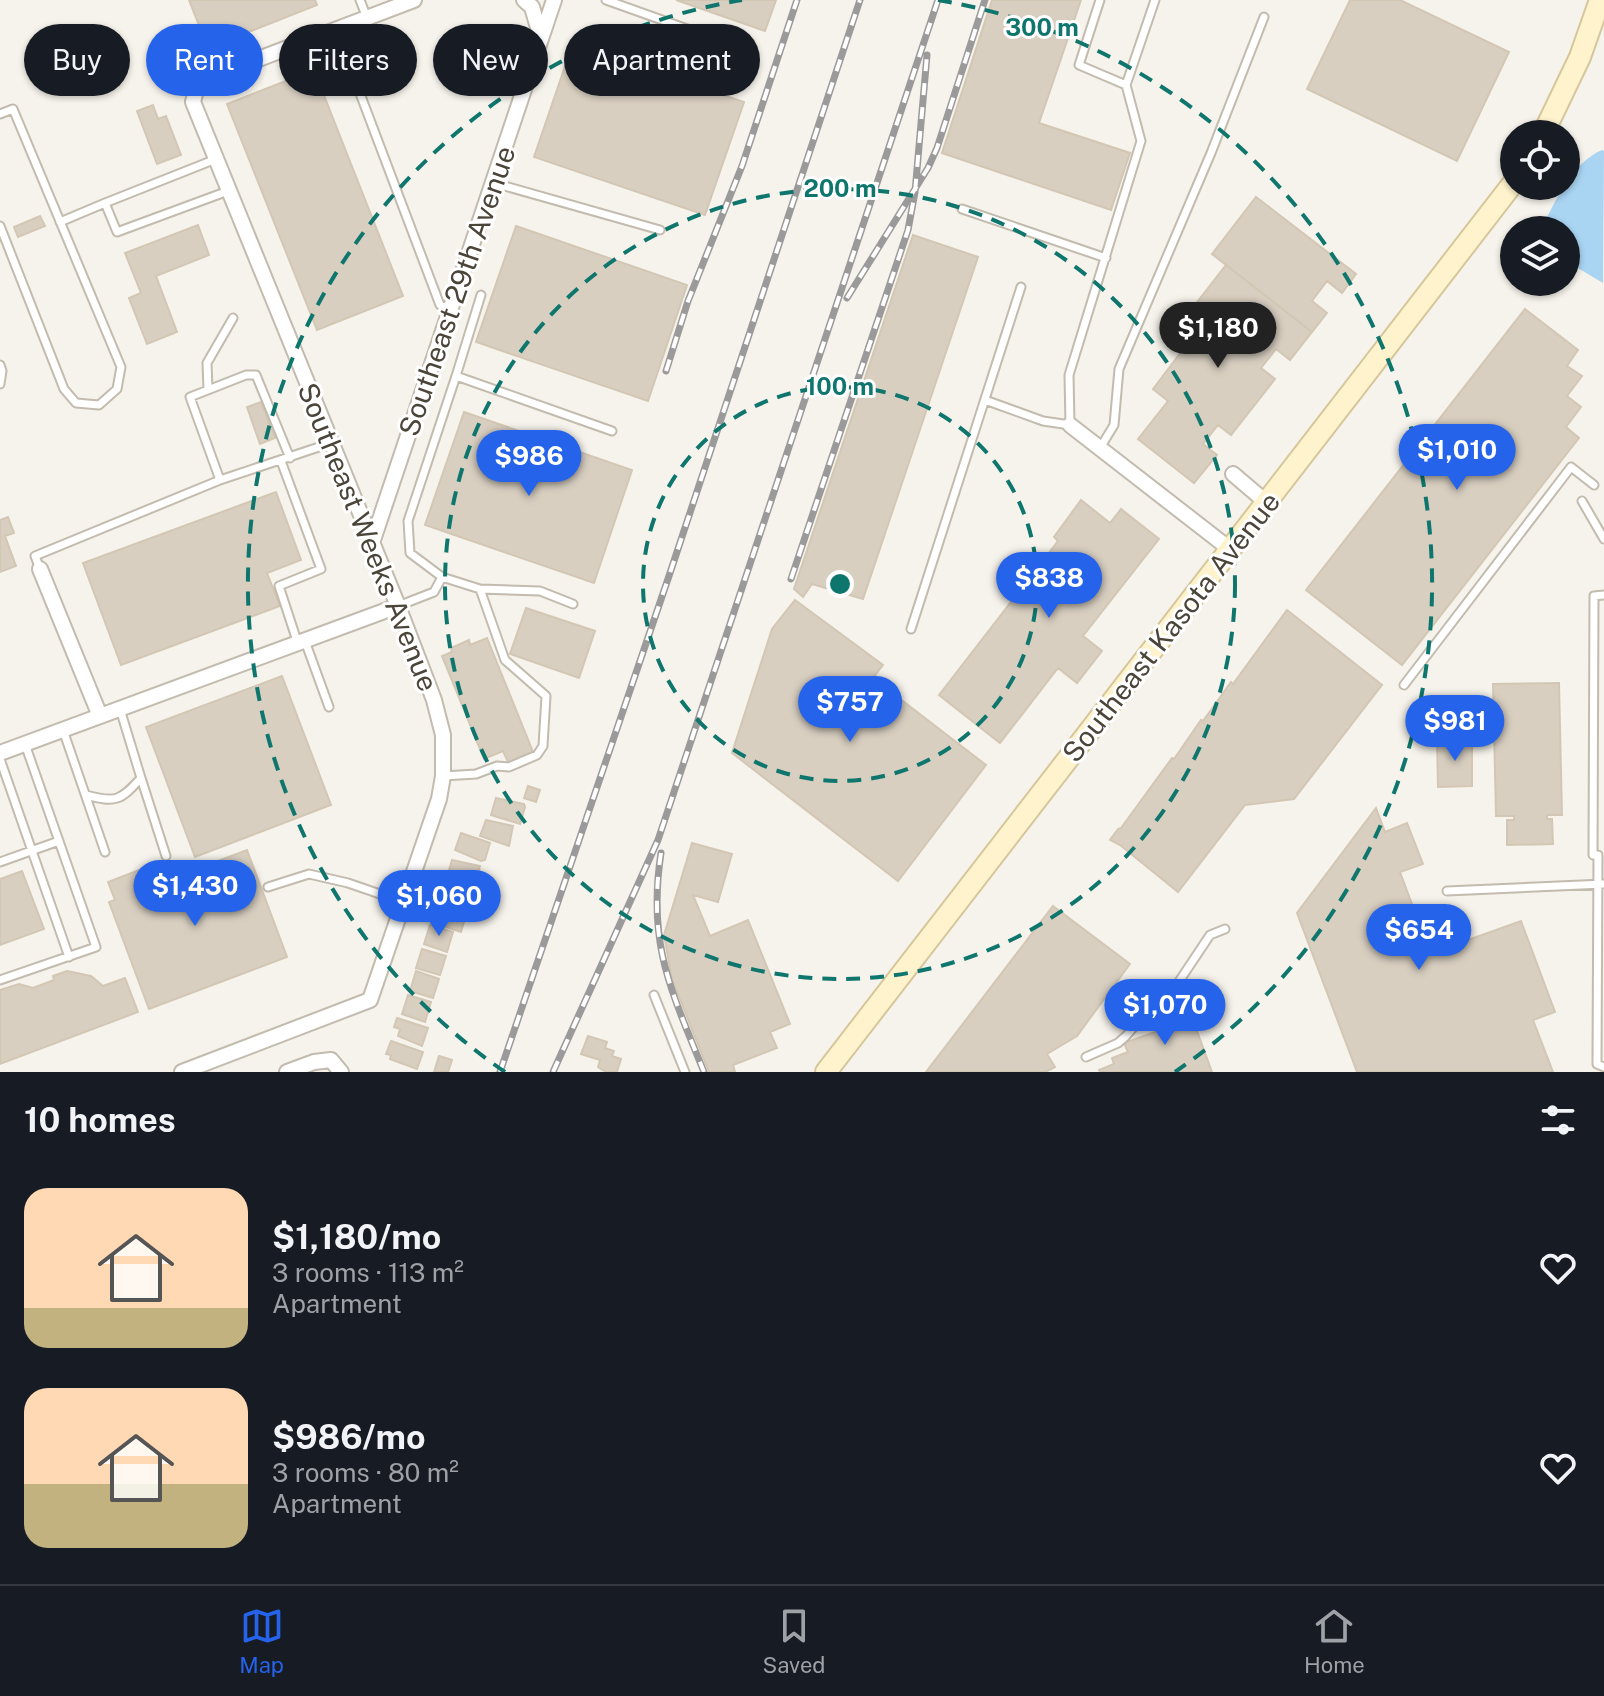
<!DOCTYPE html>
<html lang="en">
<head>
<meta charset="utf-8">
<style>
  body { margin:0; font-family:"Public Sans",sans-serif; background:#20242c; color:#f1f3f6; height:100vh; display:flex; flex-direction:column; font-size:30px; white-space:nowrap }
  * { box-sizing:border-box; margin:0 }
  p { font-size:26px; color:#9ea1a6 }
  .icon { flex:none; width:44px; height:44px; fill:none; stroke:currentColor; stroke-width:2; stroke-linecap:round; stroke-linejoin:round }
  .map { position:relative; height:1072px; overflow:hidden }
  .drawer { display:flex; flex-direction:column; background:#171b24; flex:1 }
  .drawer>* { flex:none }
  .guide { position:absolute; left:24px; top:24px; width:800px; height:72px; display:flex; gap:16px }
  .controls { position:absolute; left:1500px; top:120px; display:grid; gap:16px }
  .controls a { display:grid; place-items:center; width:80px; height:80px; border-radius:50%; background:#171b24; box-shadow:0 2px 6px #0004; font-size:40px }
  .price { position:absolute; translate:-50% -68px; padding:0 18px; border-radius:28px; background:#2563eb; color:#fff; font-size:26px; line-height:52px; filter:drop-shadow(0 2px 4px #0008) }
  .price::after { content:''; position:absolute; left:50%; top:48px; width:24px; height:18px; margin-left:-12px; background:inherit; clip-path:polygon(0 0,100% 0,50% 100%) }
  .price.selected { background:#222; color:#fff }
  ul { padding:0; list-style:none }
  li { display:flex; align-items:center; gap:24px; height:200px; padding:0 24px }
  li span { display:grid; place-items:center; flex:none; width:224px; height:160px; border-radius:24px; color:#555 }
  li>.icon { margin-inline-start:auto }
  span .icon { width:96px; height:96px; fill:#fffc; stroke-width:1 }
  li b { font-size:34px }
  h2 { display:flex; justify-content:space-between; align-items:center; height:96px; padding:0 24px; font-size:34px }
  .tag { padding:0 28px; border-radius:36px; background:#171b24; box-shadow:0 2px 6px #0004; font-size:28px; line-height:72px }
  .tag.selected { background:#2563eb; color:#fff }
  .dock { display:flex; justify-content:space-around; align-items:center; height:112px; border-top:2px solid #363941; background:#171b24; font-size:22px; color:#9ea1a6 }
  .dock a { display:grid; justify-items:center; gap:4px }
  .dock .selected { color:#2563eb }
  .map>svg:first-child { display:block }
</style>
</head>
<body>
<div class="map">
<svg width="1604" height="1072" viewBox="0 0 1604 1072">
  <rect width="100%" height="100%" fill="#f6f3ec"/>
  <path fill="#a9d4f2" d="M1602 150 1604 151 1603 283 1566 261V230H1542V227C1556 200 1573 162 1602 150Z"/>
  <path fill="#d8cfc1" stroke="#d3c7b4" stroke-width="2" d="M189 0H315L317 5 208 48Z
    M676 0H776L765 31Z
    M992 0H1081L1039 123 1130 153 1111 210 942 153Z
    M1350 0H1400L1509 52 1457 161 1307 89Z
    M573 43 744 102 705 215 534 157Z
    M314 70 403 296 317 330 227 104Z
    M153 105 158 119 166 116 181 155 157 164 137 111Z
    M1256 197 1356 274 1342 293 1327 281 1312 301 1327 313 1312 332 1212 254Z
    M40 216 45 226 18 237 14 227Z
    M198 225 209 255 156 276 177 332 147 344 129 298 141 293 125 253Z
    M516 226 687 285 648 401 476 342Z
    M913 235 978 257 863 599 812 584 803 597 794 589Z
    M1226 265 1312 332 1290 360 1276 349 1261 368 1275 379 1231 435 1218 425 1203 444 1217 455 1194 483 1138 439 1168 401 1153 389 1181 352 1167 341Z
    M1525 309 1578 350 1567 366 1582 376 1567 396 1581 407 1566 427 1579 438 1402 665 1306 590Z
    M261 402 275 438 260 444 247 407Z
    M464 412 632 470 594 583 425 525Z
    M276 492 301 560 267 573 280 606 121 665 83 563Z
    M1081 500 1110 523 1121 509 1159 539 1083 636 1102 651 1077 683 1058 668 1000 743 939 695 1058 541 1054 537Z
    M8 517 14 533 5 536 16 566 0 572V520Z
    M795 600 883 665 873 678 986 765 898 881 732 753 772 629Z
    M526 608 595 631 579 678 510 654Z
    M1287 610 1382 685 1294 799 1245 805 1178 892 1120 845 1110 840 1118 829 1121 828 1172 758 1174 759 1201 720 1203 721 1231 682 1233 684Z
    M487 638 533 752 508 762 503 751 484 759 442 656 452 652 451 648 469 640 470 645Z
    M282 676 331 805 195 857 146 727Z
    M1559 683 1562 815H1547V819H1552L1553 844 1507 845V820H1514V816H1496L1493 684Z
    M1472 739V786L1438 787 1437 740Z
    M528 786 540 790 536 802 524 798Z
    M496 798 524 804 525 807 520 824 491 815Z
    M1376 808 1385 832 1407 823 1423 864 1400 872 1424 936 1447 927 1454 945 1521 921 1555 1012 1533 1020 1553 1072H1357L1297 913Z
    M486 820 513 826 509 846 480 836Z
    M461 833 490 843 485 860 481 861 455 850Z
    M692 843 732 854 718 902 693 895 710 936 748 920 790 1024 770 1032 777 1048 733 1065 735 1072H709L672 979 664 935Z
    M247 850 287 957 149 1009 109 902 115 900 108 882 139 870 146 888Z
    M452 860 480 866 475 886 447 877Z
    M22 871 44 929 0 945V879Z
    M446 879 475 889 470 905 466 907 441 896Z
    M438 903 467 912 461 932 431 922Z
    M1053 906 1130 964 1077 1036 1047 1054 1055 1067 1045 1072H926Z
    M430 925 453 932 447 952 424 944Z
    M422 949 446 956 440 975 416 968Z
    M67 971 91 976 103 986 125 978 138 1012 0 1064V990L19 984 33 988 54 980 53 976Z
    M416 971 439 979 433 998 410 991Z
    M408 995 431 1002 425 1022 402 1014Z
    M1186 1001 1212 1072H1100L1099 1070 1114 1064 1112 1058 1128 1052 1124 1043 1158 1031 1152 1014Z
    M397 1018 428 1028 422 1046 398 1036 400 1029 394 1027Z
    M588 1036 607 1042 605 1048 614 1051 612 1056 621 1059 617 1072H606L598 1067 600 1060 581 1054Z
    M391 1041 423 1052 417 1069 390 1059 391 1055 386 1054Z
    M439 1056 452 1060 448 1072H434Z"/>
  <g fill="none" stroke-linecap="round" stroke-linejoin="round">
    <defs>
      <path id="lane" d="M360 0 367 18
        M606 0 749 51
        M1100 0 1079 65 1126 85
        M336 30 440 305 450 308
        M0 114 13 109 121 367 117 389 99 405 76 403 64 389 0 226
        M494 183 660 230
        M105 203 216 159
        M962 209 1106 258
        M60 222 105 203 117 232 228 191
        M0 365 2 371 0 384
        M456 376 481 295
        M208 390 207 363 233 318
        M985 400 1043 421 1070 425 1069 375 1141 141 1126 85 1155 0
        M1100 448 1114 425 1119 369 1211 153 1264 17
        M281 461 321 569 279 586 298 644
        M220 480 190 397 246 375H256L290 458
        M1582 501 1604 539
        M40 569 35 556 220 480 331 443
        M442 577 410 553 408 521 456 376 612 431
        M480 589 540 591 573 604
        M1604 595 1594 596 1593 855H1598L1597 1064 1604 1067
        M398 606 434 592 442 577 480 589 505 660 546 696 543 746 537 755 509 767 497 766 476 774 443 776
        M911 629 1021 287
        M305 641 329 707
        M1404 685 1571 467 1594 485
        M63 730 105 852
        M0 759 69 957
        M141 778 166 856
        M86 795C116 803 120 801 141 778L120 709
        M0 862 59 841
        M268 887 309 874 348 883 403 902
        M1447 891 1604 884
        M0 980 96 947 25 744
        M654 995 685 1072
        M1086 1057 1118 1043 1126 1036 1159 998 1178 983 1210 935 1225 929"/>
      <path id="street" d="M524 0 532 7 541 38
        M1070 425 1231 550
        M1233 474 1267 503
        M372 543 554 0
        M40 569 100 716
        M0 753 398 606
        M182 1072 370 1000 439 799 443 776V735L434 700 398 606 193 102 198 82 414 0
        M287 1072 314 1062 331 1060 341 1072"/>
      <path id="secondary" d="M1543 134 1580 57 1600 0
        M826 1072 1514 182"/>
    </defs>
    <use href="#lane" stroke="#c2bbae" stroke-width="11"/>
    <use href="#street" stroke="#c2bbae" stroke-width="18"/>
    <use href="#secondary" stroke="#d6c79b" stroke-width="24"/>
    <use href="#lane" stroke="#fff" stroke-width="7"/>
    <use href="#street" stroke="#fff" stroke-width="14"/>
    <use href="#secondary" stroke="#fff3cd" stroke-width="20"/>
    <defs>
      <path id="rail" d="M847 298 928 168 937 148 985 0
        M666 371 688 301 742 166 797 0
        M791 579 908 230 915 192 927 55
        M661 853C647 944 671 990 704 1072
        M500 1072 670 573 860 0
        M553 1072 658 840 938 0"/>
    </defs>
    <use href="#rail" stroke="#9a9a9a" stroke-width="7"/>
    <use href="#rail" stroke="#fff" stroke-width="4" stroke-dasharray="12" stroke-linecap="butt"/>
  </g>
  <g fill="none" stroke="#0f766e" stroke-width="4" stroke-dasharray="14 10">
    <circle cx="840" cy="584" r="197"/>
    <circle cx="840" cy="584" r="395"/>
    <path d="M505 1072A592 592 0 0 1 742 0M938 0A592 592 0 0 1 1175 1072"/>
  </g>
  <g text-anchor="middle" stroke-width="6" stroke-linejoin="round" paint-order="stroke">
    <g font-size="28" fill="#4b4439" stroke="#fff">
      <text transform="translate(457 291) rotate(-71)" y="10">Southeast 29th Avenue</text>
      <text transform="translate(368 537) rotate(68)" y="10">Southeast Weeks Avenue</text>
      <text transform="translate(1171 627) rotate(-52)" y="10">Southeast Kasota Avenue</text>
    </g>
  </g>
  <circle cx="840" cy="584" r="12" fill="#0f766e" stroke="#fff" stroke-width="4"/>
  <g font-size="24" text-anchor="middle" font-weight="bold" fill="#0f766e" stroke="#fff" stroke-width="6" stroke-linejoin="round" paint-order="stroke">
    <text x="1042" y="36">300 m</text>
    <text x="840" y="197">200 m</text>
    <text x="840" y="395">100 m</text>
  </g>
</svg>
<div class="controls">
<a><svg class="icon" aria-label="locate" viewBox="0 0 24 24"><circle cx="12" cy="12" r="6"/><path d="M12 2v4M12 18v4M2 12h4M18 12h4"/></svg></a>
<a><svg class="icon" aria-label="layers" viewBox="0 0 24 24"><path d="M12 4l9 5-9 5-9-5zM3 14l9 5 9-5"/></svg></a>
</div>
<b class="price selected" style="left:1218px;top:370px">$1,180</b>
<b class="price" style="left:1457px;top:492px">$1,010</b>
<b class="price" style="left:529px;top:498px">$986</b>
<b class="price" style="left:1049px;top:620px">$838</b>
<b class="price" style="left:850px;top:744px">$757</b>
<b class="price" style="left:1455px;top:763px">$981</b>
<b class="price" style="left:195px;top:928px">$1,430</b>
<b class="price" style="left:439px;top:938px">$1,060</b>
<b class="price" style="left:1419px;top:972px">$654</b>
<b class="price" style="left:1165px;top:1047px">$1,070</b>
<div class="guide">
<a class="tag">Buy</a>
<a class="tag selected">Rent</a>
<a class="tag">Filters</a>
<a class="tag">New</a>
<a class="tag">Apartment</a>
</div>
</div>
<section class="drawer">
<h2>10 homes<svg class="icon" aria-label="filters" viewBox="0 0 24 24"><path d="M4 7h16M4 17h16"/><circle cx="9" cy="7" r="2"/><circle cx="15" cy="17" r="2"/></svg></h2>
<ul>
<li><span style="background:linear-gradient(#ffd9b3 75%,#c2b280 0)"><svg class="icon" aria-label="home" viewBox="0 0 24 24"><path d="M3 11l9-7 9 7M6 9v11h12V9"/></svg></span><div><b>$1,180/mo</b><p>3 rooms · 113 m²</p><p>Apartment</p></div><svg class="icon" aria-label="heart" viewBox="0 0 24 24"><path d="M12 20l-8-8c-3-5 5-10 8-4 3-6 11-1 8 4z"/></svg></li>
<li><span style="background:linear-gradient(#ffd9b3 60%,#c2b280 0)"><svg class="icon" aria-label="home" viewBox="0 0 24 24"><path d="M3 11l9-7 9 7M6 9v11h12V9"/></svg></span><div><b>$986/mo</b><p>3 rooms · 80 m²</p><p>Apartment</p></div><svg class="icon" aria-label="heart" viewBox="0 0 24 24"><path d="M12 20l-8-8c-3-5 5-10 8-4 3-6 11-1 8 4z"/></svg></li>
</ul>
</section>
<nav class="dock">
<a class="selected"><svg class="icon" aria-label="map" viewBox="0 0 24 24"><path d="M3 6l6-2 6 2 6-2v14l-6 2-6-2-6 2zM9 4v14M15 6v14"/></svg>Map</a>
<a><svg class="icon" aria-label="saved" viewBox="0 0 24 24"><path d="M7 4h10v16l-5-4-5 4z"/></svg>Saved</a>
<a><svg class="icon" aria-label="home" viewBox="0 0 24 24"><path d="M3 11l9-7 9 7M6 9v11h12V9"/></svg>Home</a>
</nav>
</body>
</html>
